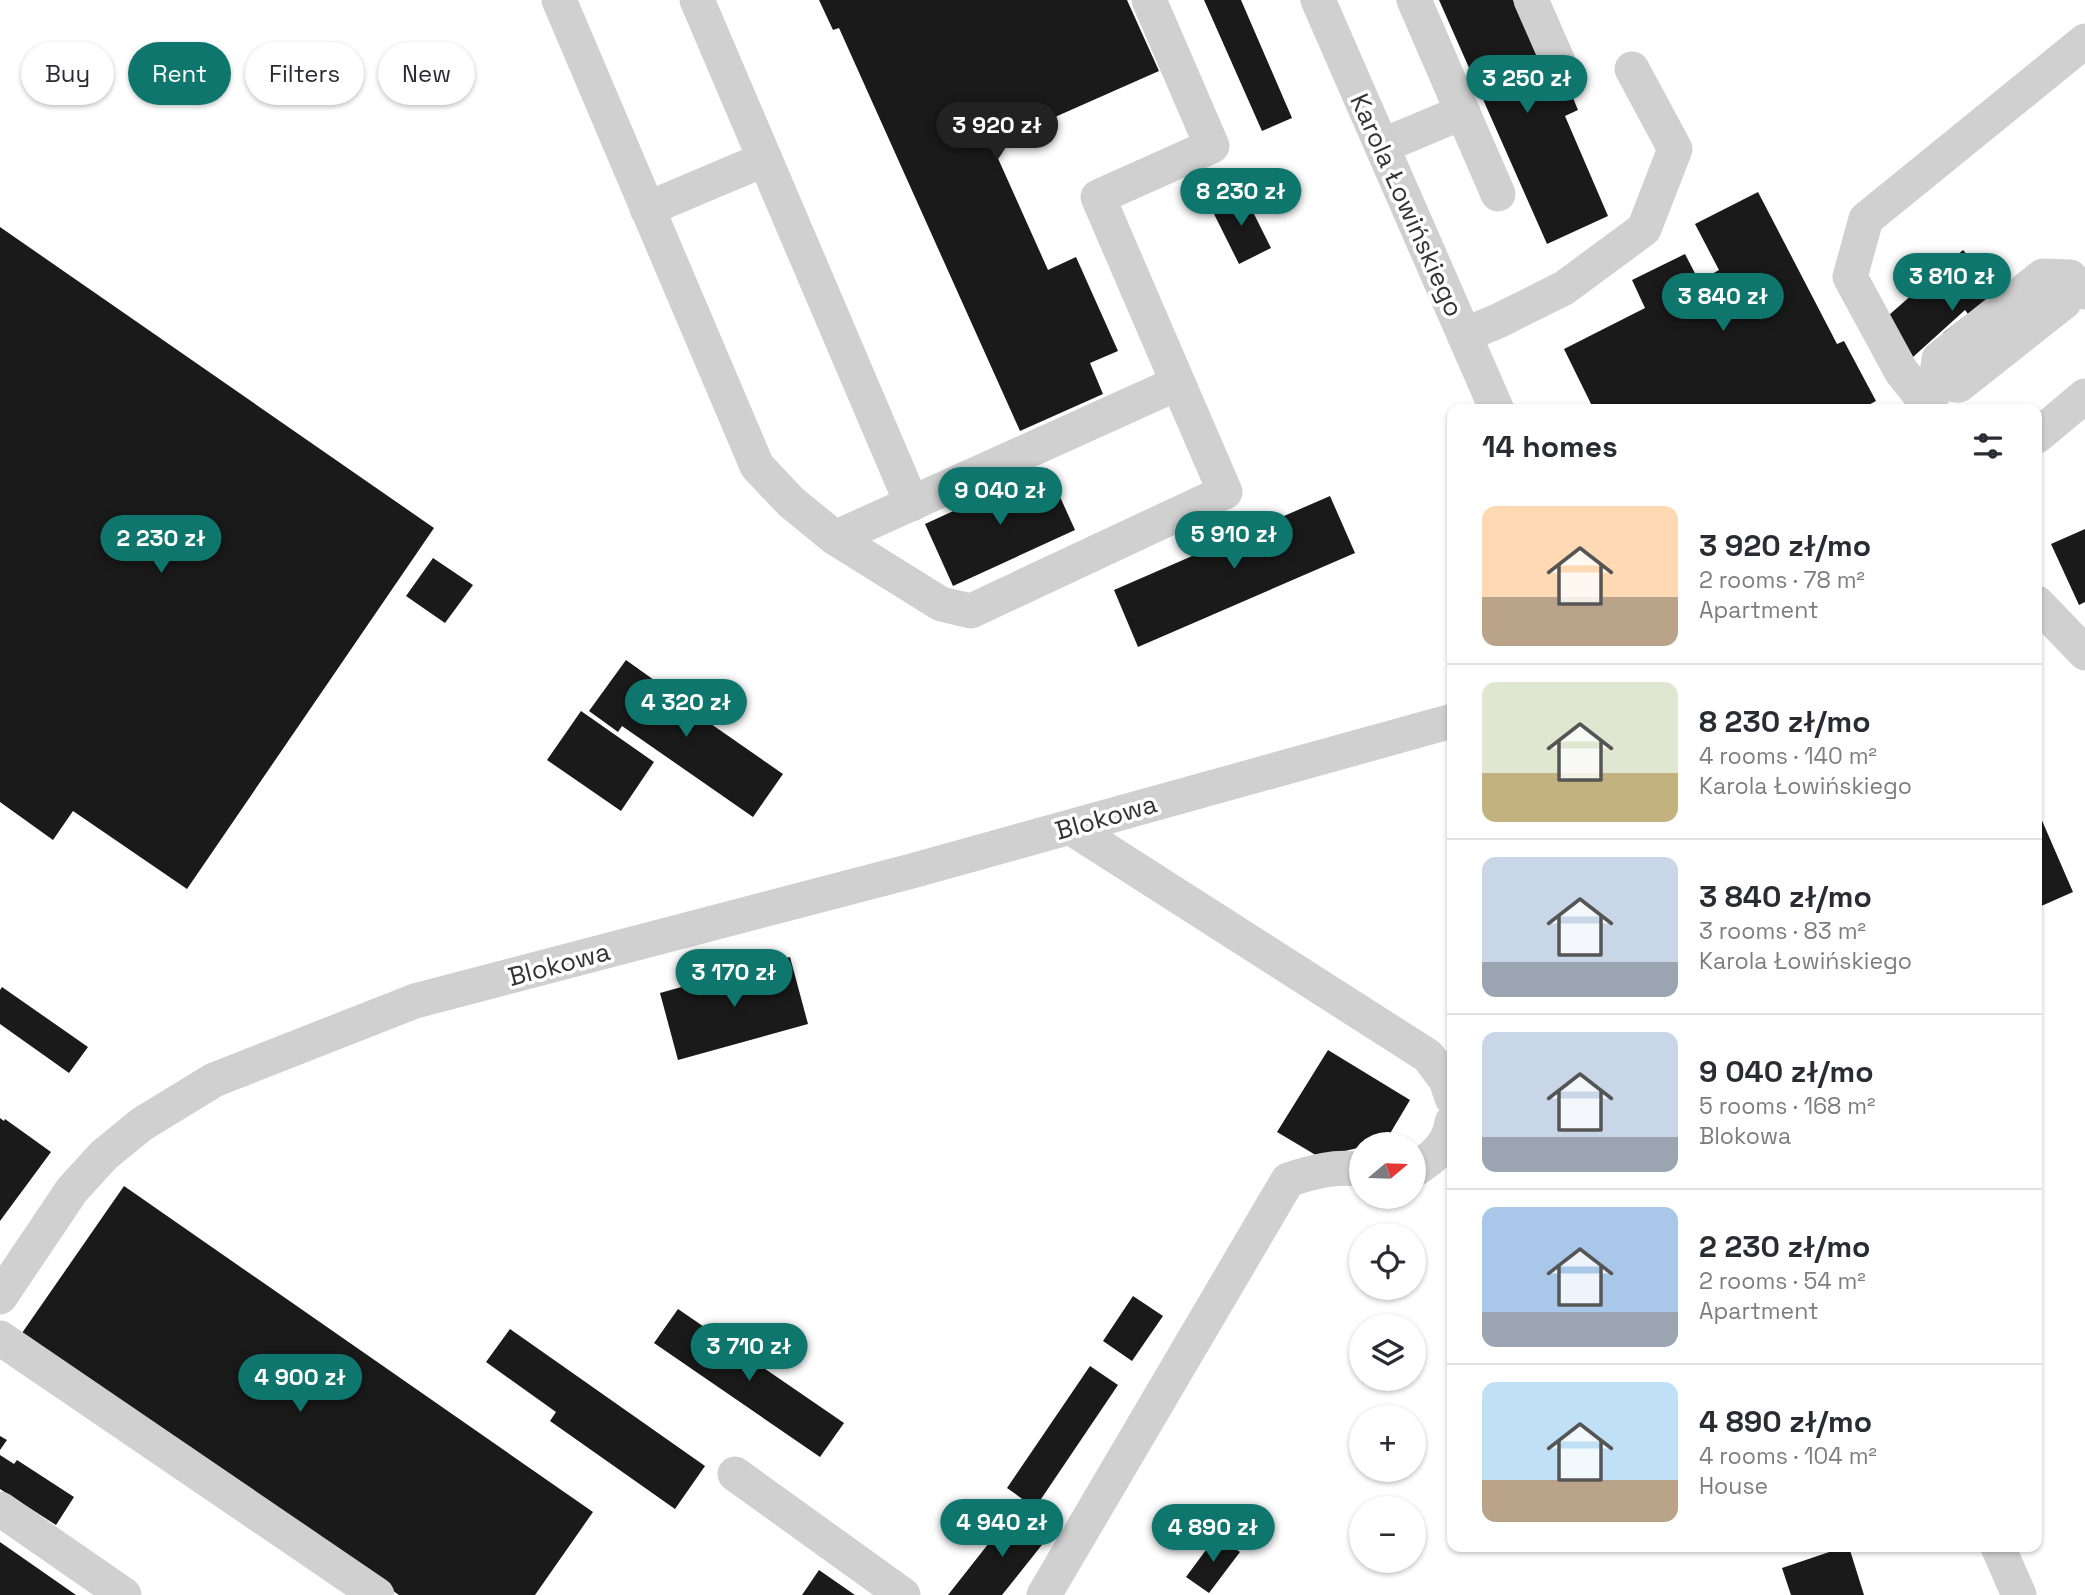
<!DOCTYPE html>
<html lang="en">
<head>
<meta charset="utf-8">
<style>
  body { margin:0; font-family:"Space Grotesk",sans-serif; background:#f2f2f3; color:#2b2b33; height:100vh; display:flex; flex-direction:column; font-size:26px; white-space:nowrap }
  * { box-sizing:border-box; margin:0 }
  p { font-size:23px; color:#7c7c81 }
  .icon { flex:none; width:38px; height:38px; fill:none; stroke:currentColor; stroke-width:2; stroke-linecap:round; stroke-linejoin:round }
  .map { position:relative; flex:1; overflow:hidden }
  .drawer { position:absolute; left:1447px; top:404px; width:595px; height:1148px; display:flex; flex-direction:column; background:#fff; border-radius:14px; box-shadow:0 2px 5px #0004 }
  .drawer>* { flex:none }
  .hud { position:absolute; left:21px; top:42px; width:665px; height:63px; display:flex; gap:14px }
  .needle { width:46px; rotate:71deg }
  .buttons { position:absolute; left:1349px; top:1132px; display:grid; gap:14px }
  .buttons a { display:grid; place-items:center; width:77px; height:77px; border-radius:50%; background:#fff; box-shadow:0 2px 5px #0004; font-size:35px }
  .price { position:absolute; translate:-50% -60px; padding:0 16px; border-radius:24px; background:#0f766e; color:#fff; font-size:23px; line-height:46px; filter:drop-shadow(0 2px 4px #0008) }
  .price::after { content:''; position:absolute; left:50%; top:42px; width:21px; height:16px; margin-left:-10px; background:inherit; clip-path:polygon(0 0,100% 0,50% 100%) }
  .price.on { background:#222; color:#fff }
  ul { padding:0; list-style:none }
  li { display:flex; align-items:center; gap:21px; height:175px; padding:0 35px }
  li+li { border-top:2px solid #e1e1e2 }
  li span { display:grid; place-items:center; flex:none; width:196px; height:140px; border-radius:14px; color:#555 }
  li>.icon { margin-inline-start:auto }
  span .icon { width:84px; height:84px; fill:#fffc; stroke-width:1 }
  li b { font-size:30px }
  h2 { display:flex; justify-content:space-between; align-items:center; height:84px; padding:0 35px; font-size:30px }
  .tag { padding:0 24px; border-radius:32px; background:#fff; box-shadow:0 2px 5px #0004; font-size:24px; line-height:63px }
  .tag.on { background:#0f766e; color:#fff }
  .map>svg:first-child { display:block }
</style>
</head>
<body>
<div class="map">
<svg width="2085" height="1595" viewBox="0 0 2085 1595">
  <rect width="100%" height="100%" fill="#fff"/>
  <path fill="#1a1a1a" d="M819 0H1127L1159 71 992 145 1048 270 1076 257 1118 351 1090 363 1103 394 1020 431 839 28 833 30Z
    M1204 0H1241L1292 118 1262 131Z
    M1439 0H1513L1557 99 1571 93 1578 110 1565 116 1608 216 1547 244Z
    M1243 192 1271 248 1239 264 1211 208Z
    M1758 192 1837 344 1844 341 1876 401 1859 410H1594L1564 349 1645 308 1632 280 1685 254 1699 281 1719 270 1695 224Z
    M0 227 434 528 187 889 73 811 53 840 0 802Z
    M1963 250 1998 291 1984 386 1943 333 1968 314 1965 310 1913 357 1889 315Z
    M1047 468 1075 530 953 586 925 524Z
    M1330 496 1355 553 1138 647 1114 590Z
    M2085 529V602L2079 605 2051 544Z
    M433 558 473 585 445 623 406 596Z
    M626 660 654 680 652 683 783 774 753 817 622 726 618 732 589 711Z
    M581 711 654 762 621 811 547 760Z
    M2037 809 2073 892 2039 907 2037 903Z
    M790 957 808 1024 678 1060 660 993 760 965 761 968 774 964 773 961Z
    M2 987 88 1047 69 1073 0 1024V990Z
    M1328 1050 1410 1100 1385 1142 1362 1144V1147L1319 1157 1277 1132Z
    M0 1118 4 1121 5 1119 51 1152 0 1221Z
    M124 1186 593 1512 535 1595H399L22 1333Z
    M1133 1296 1163 1316 1132 1361 1103 1341Z
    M678 1309 844 1423 820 1457 654 1343Z
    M510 1329 705 1466 675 1509 550 1421 556 1412 486 1362Z
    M1090 1366 1118 1385 1035 1508 1007 1488Z
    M0 1436 7 1440 0 1450Z
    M0 1455 14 1464 17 1460 74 1497 56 1525 0 1489Z
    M1015 1510 1049 1536 1002 1595H948Z
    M1217 1535 1240 1552 1209 1593 1186 1577Z
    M0 1542 76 1595H0Z
    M1844 1547H1849L1864 1595H1791L1782 1568Z
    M819 1570 855 1595H802Z"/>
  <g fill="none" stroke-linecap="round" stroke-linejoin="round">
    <path stroke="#d0d0d0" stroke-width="35" d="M559 0 757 466 791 502 835 538 1178 383 1098 197 1212 146 1149 0
      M697 0 912 504
      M1318 0 1497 410
      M1414 0 1498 194
      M1531 0 1560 66
      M1382 146 1463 112
      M647 209 765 159
      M1464 335 1498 321 1564 288 1644 229 1675 149 1632 69
      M1936 383 1959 385 2064 302 2070 277
      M1921 397 1936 383 1939 359 2043 276 2070 277 2085 292
      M1932 410 1901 371 1850 277 1866 219 2085 41
      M2037 436 2085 396
      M835 538 941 604 971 611 1225 492 1178 383
      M2037 603 2085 653
      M1070 827 1428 1056 1446 1080 1452 1098
      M1414 1170C1433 1158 1449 1145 1452 1122
      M0 1297 72 1190 104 1155 142 1124 214 1080 415 1001 908 872 1452 721
      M0 1338 377 1595
      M735 1474 903 1595
      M0 1509 124 1595
      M1998 1547 2019 1595
      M1044 1595 1288 1180C1312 1172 1336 1165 1362 1170"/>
  </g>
  <g text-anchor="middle" stroke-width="7" stroke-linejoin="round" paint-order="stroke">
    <g font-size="26" fill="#333" stroke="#fff">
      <text transform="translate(1407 205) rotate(66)" y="9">Karola Łowińskiego</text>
      <text transform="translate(1106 817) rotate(-16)" y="9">Blokowa</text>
      <text transform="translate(559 964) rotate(-15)" y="9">Blokowa</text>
    </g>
  </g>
</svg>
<div class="buttons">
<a><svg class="needle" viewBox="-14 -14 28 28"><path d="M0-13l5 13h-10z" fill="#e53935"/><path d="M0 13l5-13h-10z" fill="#7c7c81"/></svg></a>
<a><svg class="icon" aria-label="locate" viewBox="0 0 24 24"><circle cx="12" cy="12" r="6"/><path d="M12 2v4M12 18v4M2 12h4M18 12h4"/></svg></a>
<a><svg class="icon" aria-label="layers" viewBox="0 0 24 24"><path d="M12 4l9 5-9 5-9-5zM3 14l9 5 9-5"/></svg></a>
<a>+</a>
<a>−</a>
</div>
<b class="price" style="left:1527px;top:115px">3 250 zł</b>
<b class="price on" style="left:997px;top:162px">3 920 zł</b>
<b class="price" style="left:1241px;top:228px">8 230 zł</b>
<b class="price" style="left:1952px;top:313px">3 810 zł</b>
<b class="price" style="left:1723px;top:333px">3 840 zł</b>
<b class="price" style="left:1000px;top:527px">9 040 zł</b>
<b class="price" style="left:1234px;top:571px">5 910 zł</b>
<b class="price" style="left:161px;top:575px">2 230 zł</b>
<b class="price" style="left:686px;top:739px">4 320 zł</b>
<b class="price" style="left:734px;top:1009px">3 170 zł</b>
<b class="price" style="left:749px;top:1383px">3 710 zł</b>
<b class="price" style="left:300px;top:1414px">4 900 zł</b>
<b class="price" style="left:1002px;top:1559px">4 940 zł</b>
<b class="price" style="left:1213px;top:1564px">4 890 zł</b>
<div class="hud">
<a class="tag">Buy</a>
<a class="tag on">Rent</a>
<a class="tag">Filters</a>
<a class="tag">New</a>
</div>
<section class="drawer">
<h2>14 homes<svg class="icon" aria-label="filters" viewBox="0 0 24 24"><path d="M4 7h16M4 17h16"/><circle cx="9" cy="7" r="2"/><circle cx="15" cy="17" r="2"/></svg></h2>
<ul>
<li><span style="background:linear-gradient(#ffd9b3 65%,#b9a48a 0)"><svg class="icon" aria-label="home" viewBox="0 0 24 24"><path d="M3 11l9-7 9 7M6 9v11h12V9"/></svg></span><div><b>3 920 zł/mo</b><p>2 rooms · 78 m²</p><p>Apartment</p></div></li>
<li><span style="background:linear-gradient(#dfe7d0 65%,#c2b280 0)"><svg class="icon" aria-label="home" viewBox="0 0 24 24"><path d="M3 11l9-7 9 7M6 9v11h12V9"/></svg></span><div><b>8 230 zł/mo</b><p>4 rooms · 140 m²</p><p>Karola Łowińskiego</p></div></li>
<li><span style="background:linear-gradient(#c9d6e8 75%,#9aa5b1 0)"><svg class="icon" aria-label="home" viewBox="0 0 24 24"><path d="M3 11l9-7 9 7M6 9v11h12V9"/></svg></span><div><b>3 840 zł/mo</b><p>3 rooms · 83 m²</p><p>Karola Łowińskiego</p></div></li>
<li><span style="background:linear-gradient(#c9d6e8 75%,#9aa5b1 0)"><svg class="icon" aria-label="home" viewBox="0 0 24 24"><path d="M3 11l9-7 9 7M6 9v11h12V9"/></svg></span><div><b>9 040 zł/mo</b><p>5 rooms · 168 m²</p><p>Blokowa</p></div></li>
<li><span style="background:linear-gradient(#a9c7e8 75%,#9aa5b1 0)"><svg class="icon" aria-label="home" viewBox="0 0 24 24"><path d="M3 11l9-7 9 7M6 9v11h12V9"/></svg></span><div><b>2 230 zł/mo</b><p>2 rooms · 54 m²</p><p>Apartment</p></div></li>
<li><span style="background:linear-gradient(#bfe0f5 70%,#b9a48a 0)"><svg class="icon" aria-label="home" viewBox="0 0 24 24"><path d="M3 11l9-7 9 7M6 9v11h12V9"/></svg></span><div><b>4 890 zł/mo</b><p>4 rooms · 104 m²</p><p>House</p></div></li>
</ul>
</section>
</div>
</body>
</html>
